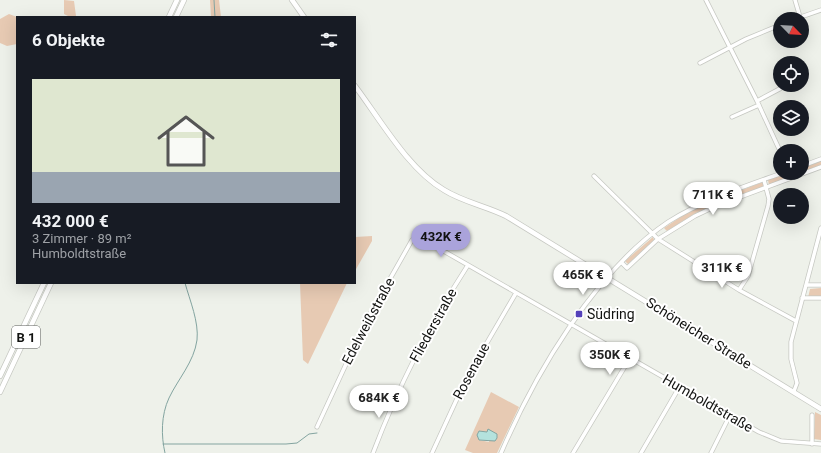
<!DOCTYPE html>
<html lang="de">
<head>
<meta charset="utf-8">
<style>
  body { margin:0; font-family:Roboto,sans-serif; background:#20242c; color:#f1f3f6; height:100vh; display:flex; flex-direction:column; font-size:15px; white-space:nowrap }
  * { box-sizing:border-box; margin:0 }
  p { font-size:13px; color:#9ea1a6 }
  .icon { flex:none; width:22px; height:22px; fill:none; stroke:currentColor; stroke-width:2; stroke-linecap:round; stroke-linejoin:round }
  .map { position:relative; flex:1; overflow:hidden }
  .details { position:absolute; left:16px; top:16px; width:340px; height:268px; display:flex; flex-direction:column; background:#171b24; border-radius:0px; box-shadow:0 4px 16px #0002 }
  .details>* { flex:none }
  .needle { width:26px; rotate:115deg }
  .buttons { position:absolute; left:773px; top:12px; display:grid; gap:8px }
  .buttons a { display:grid; place-items:center; width:36px; height:36px; border-radius:50%; background:#171b24; box-shadow:0 4px 16px #0002; font-size:20px }
  .price { position:absolute; translate:-50% -34px; padding:0 9px; border-radius:14px; background:#fff; color:#222; font-size:13px; line-height:26px; filter:drop-shadow(0 1px 2px #0008) }
  .price::after { content:''; position:absolute; left:50%; top:24px; width:12px; height:9px; margin-left:-6px; background:inherit; clip-path:polygon(0 0,100% 0,50% 100%) }
  .price.selected { background:#aaa3db; color:#111 }
  ul { padding:0; list-style:none }
  li { display:grid; align-content:center; gap:8px; height:212px; padding:0 16px }
  li span { display:grid; place-items:center; height:124px; border-radius:0px; color:#555 }
  li>.icon { margin-inline-start:auto }
  span .icon { width:72px; height:72px; fill:#fffc; stroke-width:1 }
  li b { font-size:17px }
  h2 { display:flex; justify-content:space-between; align-items:center; height:48px; padding:0 16px; font-size:17px }
  .map>svg:first-child { display:block }
</style>
</head>
<body>
<div class="map">
<svg width="821" height="453" viewBox="0 0 821 453">
  <rect width="100%" height="100%" fill="#eef1ea"/>
  <path fill="#e7cab3" fill-rule="evenodd" d="M64 0 74 1 76 16 70 17 64 14Z
    M210 0H219L221 17H211Z
    M9 14 17 17V44L7 46 0 43V19Z
    M821 161V165L802 172V168Z
    M787 173H800L769 185 768 180Z
    M763 182 765 186 696 213 667 231 664 228 694 208Z
    M372 236V241L355 271V237Z
    M653 237 654 240 628 264 625 261Z
    M300 283H347L308 364 303 360Z
    M821 288V297L808 298 810 289Z
    M491 392 519 407 497 453H473L465 450ZM488 429 489 442 479 440 477 435 479 431 487 432Z
    M815 412 821 415V440L814 439Z"/>
  <path fill="#b4e2dd" stroke="#83a4a0" d="M488 429 497 434V438L495 441 479 440 477 435 479 431 487 432Z"/>
  <g fill="none" stroke-linecap="round" stroke-linejoin="round">
    <path stroke="#83a4a0" stroke-width="1" d="M214 0 215 17
      M163 444H286L297 443 309 434 317 433
      M165 453C161 436 161 415 169 398 178 379 194 362 197 340 199 322 190 301 185 283"/>
    <defs>
      <path id="minor" d="M706 0 757 101 780 151
        M795 0 800 17
        M795 19 821 10
        M700 63 746 39 780 25
        M757 101 787 85
        M732 117 759 105
        M802 166 821 159
        M594 176 658 239 739 290 796 321
        M622 263 627 268 658 239 695 216 716 206 821 167
        M806 285H821
        M739 290 748 276 768 206 769 199 764 180
        M802 298H821
        M794 391 797 383 791 359V342L821 228
        M317 427 365 323 412 240 421 238 759 432 781 441 821 444
        M812 444V415
        M373 453C398 387 430 324 468 265
        M432 453 467 377 516 293
        M501 453C535 374 595 271 668 222 703 200 743 187 782 173
        M573 453 630 358
        M641 453 680 386
        M711 453 730 415"/>
      <path id="major" d="M292 0 304 17
        M169 17 177 0
        M176 17 184 0
        M355 86C380 119 408 169 444 190 463 202 486 206 506 216L821 409
        M0 376 44 283
        M0 392 51 283"/>
    </defs>
    <use href="#minor" stroke="#c6c8c2" stroke-width="5"/>
    <use href="#major" stroke="#c6c8c2" stroke-width="6"/>
    <use href="#minor" stroke="#fff" stroke-width="3.5"/>
    <use href="#major" stroke="#fff" stroke-width="4.5"/>
  </g>
  <rect fill="#5441b9" stroke="#fff" stroke-width="1.5" x="575" y="310" width="8" height="8" rx="2"/>
  <g text-anchor="middle" stroke-width="4" stroke-linejoin="round" paint-order="stroke">
    <rect fill="#fff" stroke="#595a58" stroke-width="1" x="12" y="326" width="28" height="22" rx="3"/>
    <g font-size="13" font-weight="bold" fill="#121311">
      <text x="26" y="342">B 1</text>
    </g>
    <g font-size="14" fill="#121311" stroke="#fff" text-anchor="start">
      <text x="587" y="319">Südring</text>
    </g>
    <g font-size="14" fill="#121311" stroke="#fff">
      <text transform="translate(368 321) rotate(-62)" y="5">Edelweißstraße</text>
      <text transform="translate(433 325) rotate(-61)" y="5">Fliederstraße</text>
      <text transform="translate(699 333) rotate(32)" y="5">Schöneicher Straße</text>
      <text transform="translate(471 371) rotate(-62)" y="5">Rosenaue</text>
      <text transform="translate(708 403) rotate(30)" y="5">Humboldtstraße</text>
    </g>
  </g>
</svg>
<div class="buttons">
<a><svg class="needle" viewBox="-14 -14 28 28"><path d="M0-13l5 13h-10z" fill="#e53935"/><path d="M0 13l5-13h-10z" fill="#9ea1a6"/></svg></a>
<a><svg class="icon" aria-label="locate" viewBox="0 0 24 24"><circle cx="12" cy="12" r="6"/><path d="M12 2v4M12 18v4M2 12h4M18 12h4"/></svg></a>
<a><svg class="icon" aria-label="layers" viewBox="0 0 24 24"><path d="M12 4l9 5-9 5-9-5zM3 14l9 5 9-5"/></svg></a>
<a>+</a>
<a>−</a>
</div>
<b class="price" style="left:713px;top:216px">711K €</b>
<b class="price selected" style="left:441px;top:258px">432K €</b>
<b class="price" style="left:722px;top:289px">311K €</b>
<b class="price" style="left:583px;top:296px">465K €</b>
<b class="price" style="left:610px;top:376px">350K €</b>
<b class="price" style="left:379px;top:419px">684K €</b>
<section class="details">
<h2>6 Objekte<svg class="icon" aria-label="filters" viewBox="0 0 24 24"><path d="M4 7h16M4 17h16"/><circle cx="9" cy="7" r="2"/><circle cx="15" cy="17" r="2"/></svg></h2>
<ul>
<li><span style="background:linear-gradient(#dfe7d0 75%,#9aa5b1 0)"><svg class="icon" aria-label="home" viewBox="0 0 24 24"><path d="M3 11l9-7 9 7M6 9v11h12V9"/></svg></span><div><b>432 000 €</b><p>3 Zimmer · 89 m²</p><p>Humboldtstraße</p></div></li>
</ul>
</section>
</div>
</body>
</html>
